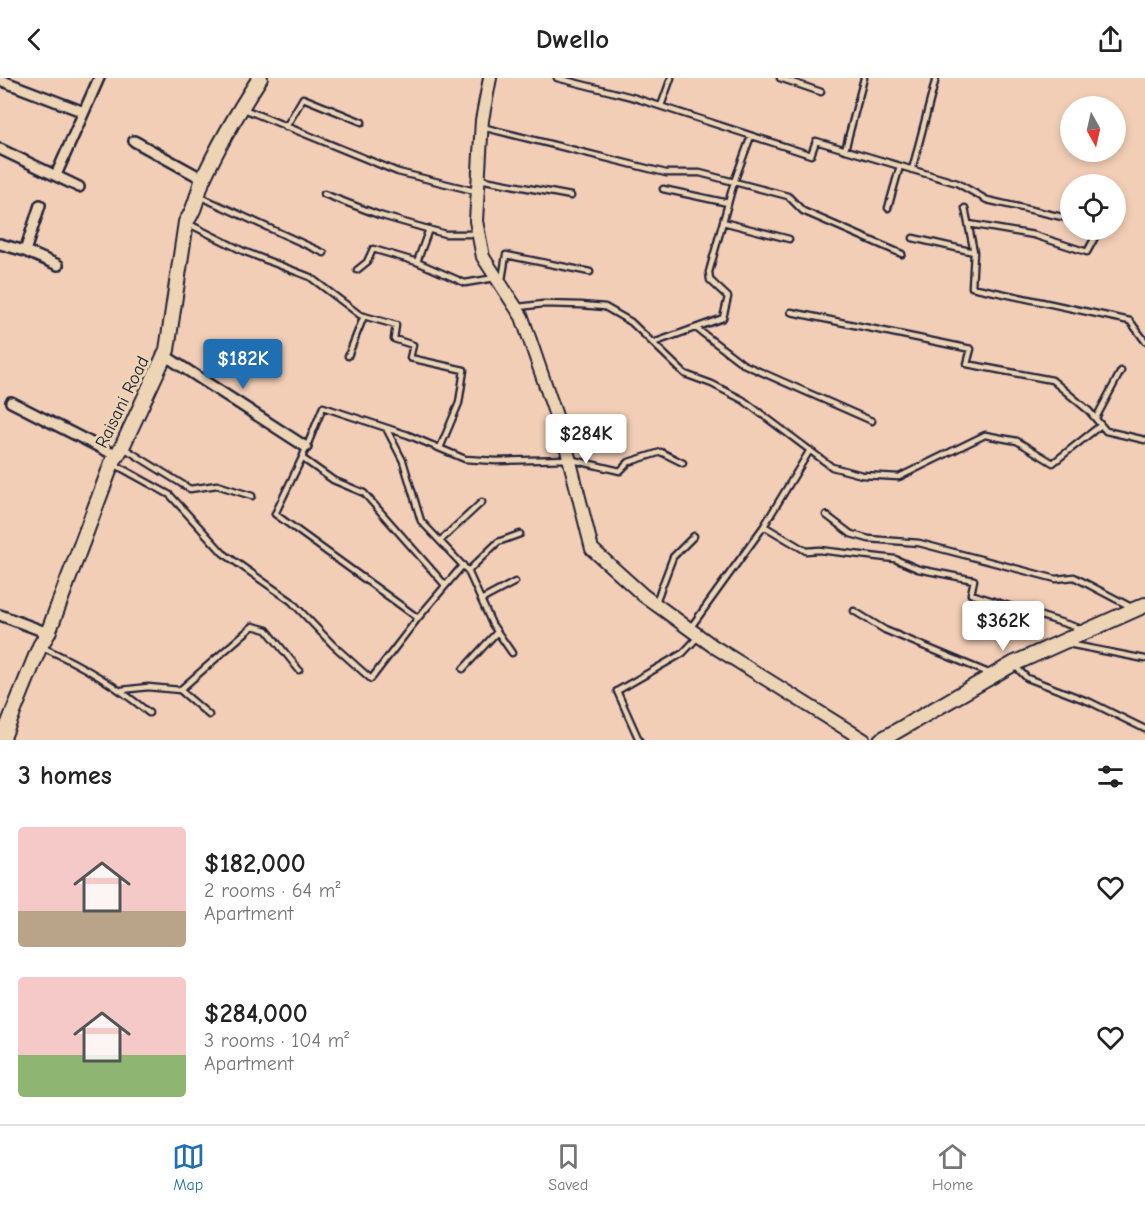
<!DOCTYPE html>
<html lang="en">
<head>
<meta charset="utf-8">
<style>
  body { margin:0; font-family:"Comic Neue",sans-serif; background:#f6f6f6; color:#222; height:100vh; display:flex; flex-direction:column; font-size:22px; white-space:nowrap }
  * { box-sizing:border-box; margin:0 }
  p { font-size:20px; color:#767676 }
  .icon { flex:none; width:33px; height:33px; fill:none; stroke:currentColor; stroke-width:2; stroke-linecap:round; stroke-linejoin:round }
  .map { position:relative; height:662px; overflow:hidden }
  .details { display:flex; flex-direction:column; background:#fff; flex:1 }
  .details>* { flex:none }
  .needle { width:39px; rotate:172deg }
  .fabs { position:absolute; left:1060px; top:18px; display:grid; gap:12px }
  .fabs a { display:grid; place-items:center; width:66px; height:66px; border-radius:50%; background:#fff; box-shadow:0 3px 9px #0003; font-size:30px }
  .price { position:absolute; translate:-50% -51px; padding:0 14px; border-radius:6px; background:#fff; color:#222; font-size:20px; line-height:39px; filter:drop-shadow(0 2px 3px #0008) }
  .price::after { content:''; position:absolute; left:50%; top:36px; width:18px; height:14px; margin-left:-9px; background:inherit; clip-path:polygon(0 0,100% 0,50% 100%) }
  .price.selected { background:#1f6fb2; color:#fff }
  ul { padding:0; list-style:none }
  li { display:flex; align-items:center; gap:18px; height:150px; padding:0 18px }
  li span { display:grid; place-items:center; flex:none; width:168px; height:120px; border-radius:6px; color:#555 }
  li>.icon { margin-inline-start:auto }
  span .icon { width:72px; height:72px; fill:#fffc; stroke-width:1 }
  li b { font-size:26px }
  h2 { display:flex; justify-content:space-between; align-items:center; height:72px; padding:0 18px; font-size:26px }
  header { display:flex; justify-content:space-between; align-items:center; height:78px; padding:0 18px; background:#fff; font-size:27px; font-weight:700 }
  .tab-bar { display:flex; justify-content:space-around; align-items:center; height:84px; border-top:2px solid #e0e0e0; background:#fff; font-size:16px; color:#767676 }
  .tab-bar a { display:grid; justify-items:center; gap:3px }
  .tab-bar .selected { color:#1f6fb2 }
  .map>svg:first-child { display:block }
</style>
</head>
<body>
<header><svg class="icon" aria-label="back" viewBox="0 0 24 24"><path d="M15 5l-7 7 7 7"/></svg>Dwello<svg class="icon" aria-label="share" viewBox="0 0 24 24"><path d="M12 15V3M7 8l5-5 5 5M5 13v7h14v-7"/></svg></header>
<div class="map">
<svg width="1145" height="662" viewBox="0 0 1145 662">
  <rect width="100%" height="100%" fill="#f2ceb6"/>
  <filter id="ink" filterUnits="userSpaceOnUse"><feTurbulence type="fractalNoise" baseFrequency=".0167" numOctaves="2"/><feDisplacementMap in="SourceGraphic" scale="12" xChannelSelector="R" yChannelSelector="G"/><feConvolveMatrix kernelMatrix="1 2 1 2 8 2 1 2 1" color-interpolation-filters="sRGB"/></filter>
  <g filter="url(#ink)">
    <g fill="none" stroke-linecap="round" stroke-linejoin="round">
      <defs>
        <path id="service" d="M557 0 632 19 811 77 816 63 957 105 987 122 1071 141
          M780 0 821 14
          M661 28 671 0
          M244 31 398 94 475 113
          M286 49 303 20 362 44
          M482 49 666 95H700L788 118 803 133 902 176
          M845 72 864 0
          M912 92 936 0
          M479 101 571 118
          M663 111 728 125
          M324 116 379 137 445 156H476
          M201 119 324 175
          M888 130 900 88
          M965 130 974 174 972 209 1130 243 1145 263
          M723 144 789 161
          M187 145 243 173 310 199 360 237 396 247 394 261 413 267 410 280 464 292 459 325 440 370
          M969 146 1034 157 1087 174 1099 152
          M913 160 974 174
          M417 184 429 151
          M357 192 367 184 373 171 417 184 465 205 495 200
          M502 202 506 177 590 194
          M519 229 543 226 581 227 605 229 631 244 685 296 712 306 743 322 832 389 862 397 899 399 985 357 1017 363 1053 385 1101 347
          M791 234 971 271 967 286 1052 302 1089 333 1106 353 1145 362
          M696 250 743 286 872 343
          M653 265 723 240 728 219 710 202 709 194 734 104 751 58
          M348 278 364 238
          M1096 340 1121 293
          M386 350 403 383 421 443 468 493 492 546 512 575
          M124 370 190 411 217 407 252 418
          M302 380 333 402 364 415 445 507
          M114 386 170 417 223 475 291 523 333 567 371 601 418 540 275 436 302 380 323 329 408 357 465 381 496 383 569 381 620 393 629 384 661 374 683 385
          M826 437 851 456 869 461 919 465 1056 501 1074 499 1133 530
          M764 448 806 473 819 472 895 481 918 491 974 502 971 516 1082 551
          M440 463 482 424
          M468 493 498 464 520 456
          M481 522 515 504
          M656 524 673 479 694 458
          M854 533 885 552 991 596
          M418 540 463 487
          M691 549 764 448 810 372
          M1068 566 1145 581
          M42 569C82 587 116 607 149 635
          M1015 588 1027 600 1090 624 1145 651
          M463 591 497 554
          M122 612 148 609 180 612 209 637
          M180 612 253 548 267 552 299 592
          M639 662 617 613 683 575 697 560"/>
        <path id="minor" d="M0 2 84 34
          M134 63 203 101
          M0 71 79 109
          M56 97 99 0
          M0 166 25 173 58 187
          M25 173 40 127
          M164 277 306 369
          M11 324 117 378
          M0 537 48 555"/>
        <path id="tertiary" d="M490 0 482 42 476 143 483 179 522 239 565 364 592 471 643 517 713 568 864 662"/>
        <path id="secondary" d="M2 662 40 568 48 555 112 385 122 369 167 272 186 144C196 131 197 116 203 101 219 66 239 32 260 0
          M881 662 1013 586 1145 527"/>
      </defs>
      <use href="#service" stroke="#22223b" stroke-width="9"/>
      <use href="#minor" stroke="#22223b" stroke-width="14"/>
      <use href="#tertiary" stroke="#22223b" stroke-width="16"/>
      <use href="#secondary" stroke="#22223b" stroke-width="18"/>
      <use href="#service" stroke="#edd4b4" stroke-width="4.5"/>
      <use href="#minor" stroke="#edd4b4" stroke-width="9"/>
      <use href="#tertiary" stroke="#edd4b4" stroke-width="12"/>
      <use href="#secondary" stroke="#edd4b4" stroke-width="14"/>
    </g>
  </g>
  <g text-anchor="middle" stroke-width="6" stroke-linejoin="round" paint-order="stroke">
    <g font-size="18" fill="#22223b" stroke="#edd4b4">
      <text transform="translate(122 324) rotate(-64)" y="6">Raisani Road</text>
    </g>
  </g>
</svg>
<div class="fabs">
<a><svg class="needle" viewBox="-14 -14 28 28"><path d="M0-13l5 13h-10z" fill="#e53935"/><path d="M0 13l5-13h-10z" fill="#767676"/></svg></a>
<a><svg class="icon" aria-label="locate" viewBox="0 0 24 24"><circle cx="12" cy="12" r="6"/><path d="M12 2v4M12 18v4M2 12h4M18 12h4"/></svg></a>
</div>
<b class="price selected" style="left:243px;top:312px">$182K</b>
<b class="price" style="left:586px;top:387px">$284K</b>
<b class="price" style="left:1003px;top:574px">$362K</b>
</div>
<section class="details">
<h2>3 homes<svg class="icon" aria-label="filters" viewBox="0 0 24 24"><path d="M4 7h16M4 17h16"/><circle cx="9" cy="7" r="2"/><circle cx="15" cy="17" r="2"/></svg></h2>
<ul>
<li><span style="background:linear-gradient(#f6c9c9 70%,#b9a48a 0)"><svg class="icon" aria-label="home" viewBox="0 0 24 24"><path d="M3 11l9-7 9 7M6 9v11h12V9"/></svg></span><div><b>$182,000</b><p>2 rooms · 64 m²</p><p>Apartment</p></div><svg class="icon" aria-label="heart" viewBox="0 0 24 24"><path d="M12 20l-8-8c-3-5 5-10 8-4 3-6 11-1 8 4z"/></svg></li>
<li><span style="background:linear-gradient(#f6c9c9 65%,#8fb573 0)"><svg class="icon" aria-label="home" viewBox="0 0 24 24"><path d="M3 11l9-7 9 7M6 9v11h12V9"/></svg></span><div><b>$284,000</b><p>3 rooms · 104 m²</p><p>Apartment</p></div><svg class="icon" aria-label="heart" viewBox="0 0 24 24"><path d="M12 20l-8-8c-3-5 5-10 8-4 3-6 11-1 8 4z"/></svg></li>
</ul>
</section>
<nav class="tab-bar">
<a class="selected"><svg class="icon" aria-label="map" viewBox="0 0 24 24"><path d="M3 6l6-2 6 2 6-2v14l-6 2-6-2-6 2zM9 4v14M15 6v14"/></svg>Map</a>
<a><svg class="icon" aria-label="saved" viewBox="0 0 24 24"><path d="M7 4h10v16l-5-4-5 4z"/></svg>Saved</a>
<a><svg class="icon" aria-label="home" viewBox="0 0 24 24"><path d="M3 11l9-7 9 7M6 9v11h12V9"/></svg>Home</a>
</nav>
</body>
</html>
